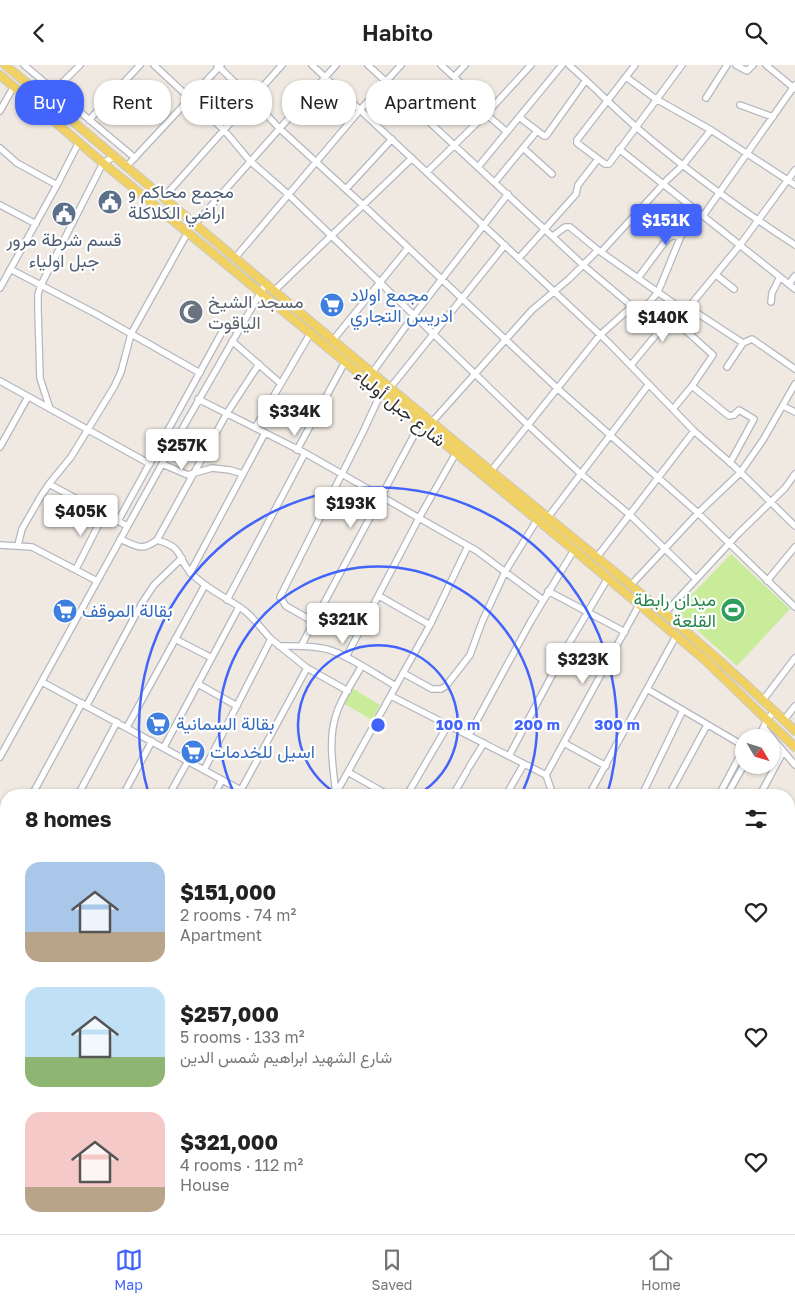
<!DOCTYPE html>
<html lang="en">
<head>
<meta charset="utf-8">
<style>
  body { margin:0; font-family:"Golos Text",Vazirmatn,sans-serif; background:#f2f2f2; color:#222; height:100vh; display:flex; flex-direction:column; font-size:19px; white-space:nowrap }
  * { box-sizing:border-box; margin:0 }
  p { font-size:16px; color:#767676 }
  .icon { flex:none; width:28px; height:28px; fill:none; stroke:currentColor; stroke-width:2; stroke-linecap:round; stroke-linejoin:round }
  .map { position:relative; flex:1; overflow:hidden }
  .sheet { position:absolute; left:0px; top:724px; width:795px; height:446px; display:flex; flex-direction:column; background:#fff; border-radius:20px 20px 0 0; box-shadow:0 1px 4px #0004 }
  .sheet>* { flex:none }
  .hud { position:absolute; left:15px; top:15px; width:500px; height:45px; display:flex; gap:10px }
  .needle { width:32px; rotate:128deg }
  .fabs { position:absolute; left:735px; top:664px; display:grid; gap:10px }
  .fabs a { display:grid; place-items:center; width:45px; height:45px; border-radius:50%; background:#fff; box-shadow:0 1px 4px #0004; font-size:25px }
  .price { position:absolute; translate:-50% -42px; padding:0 11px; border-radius:5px; background:#fff; color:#222; font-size:16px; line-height:32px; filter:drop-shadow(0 1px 2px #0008) }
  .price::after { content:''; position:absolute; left:50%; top:30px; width:15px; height:11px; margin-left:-8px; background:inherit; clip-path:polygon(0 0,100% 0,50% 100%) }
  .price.on { background:#4264fb; color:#fff }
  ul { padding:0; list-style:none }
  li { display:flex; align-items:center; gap:15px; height:125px; padding:0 25px }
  li span { display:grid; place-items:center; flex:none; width:140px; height:100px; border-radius:15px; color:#555 }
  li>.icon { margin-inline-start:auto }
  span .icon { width:60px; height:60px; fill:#fffc; stroke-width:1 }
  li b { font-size:21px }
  h2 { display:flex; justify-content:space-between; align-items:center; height:60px; padding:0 25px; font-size:21px }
  .chip { padding:0 18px; border-radius:20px; background:#fff; box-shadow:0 1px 4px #0004; font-size:18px; line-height:45px }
  .chip.on { background:#4264fb; color:#fff }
  header { display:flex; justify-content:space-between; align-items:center; height:65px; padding:0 25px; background:#fff; font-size:22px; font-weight:600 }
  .dock { display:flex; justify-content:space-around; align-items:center; height:70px; border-top:1px solid #e0e0e0; background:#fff; font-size:14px; color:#767676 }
  .dock a { display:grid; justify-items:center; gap:2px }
  .dock .on { color:#4264fb }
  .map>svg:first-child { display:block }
</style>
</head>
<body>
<header><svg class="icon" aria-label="back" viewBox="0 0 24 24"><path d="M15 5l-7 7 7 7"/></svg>Habito<svg class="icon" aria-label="search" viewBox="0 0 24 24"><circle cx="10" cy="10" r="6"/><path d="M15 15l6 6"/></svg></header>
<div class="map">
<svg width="795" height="1169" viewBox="0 0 795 1169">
  <rect width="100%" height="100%" fill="#efe9e1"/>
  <path fill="#c9ec9a" d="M731 489 790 544 737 601 676 546Z
    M352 623 380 640 372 655 343 638Z"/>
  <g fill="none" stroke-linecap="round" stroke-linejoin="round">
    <defs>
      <path id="minor" d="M24 0 135 93
        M154 0 224 65 250 96 289 130 528 360 581 409 630 450 696 514
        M217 0 252 34 279 63 363 140 557 323 698 448 795 542
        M312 0 609 278 694 366 734 401 795 461
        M368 0 583 200 634 243
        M441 0 490 45
        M569 0C592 20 613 42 636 62 686 105 740 144 795 180
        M635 0 577 75V78L605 99H609L682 0
        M736 0 747 6 753 0
        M766 0 795 24
        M454 12 465 0
        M626 12 656 34 711 65 795 120
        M706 33 727 0
        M46 34 80 0
        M740 40 773 52
        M0 46 14 21
        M486 49 507 67
        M519 52 544 71H546L586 15
        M89 55 140 0
        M0 83 17 98 57 120
        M523 83 552 109
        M619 84 795 224
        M127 101 221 0
        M478 102 562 0
        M427 107 486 49 531 0
        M495 117 537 66
        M346 124 392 74
        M164 132 282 0
        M0 140 36 159
        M703 151 795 20
        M195 159 336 0
        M553 171 565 162H570L598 185 679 242 694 246 743 278
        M601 187 667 115 683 100 711 65
        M235 193 360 45 401 0
        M519 193 576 129 578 120 598 94
        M10 204 98 250 200 308
        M716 210 734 224
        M638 213 667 174 672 171H681
        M789 219 795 211
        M0 223 57 120 79 77
        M275 225 412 93
        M771 237 772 228 780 212
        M688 243 740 180 795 105
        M671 252 713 290 692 321 673 344
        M333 275 408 183
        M232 276 280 318
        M631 300 679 242
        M727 302 743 278 752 274 795 304
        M372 308 414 250 508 129
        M0 316 150 399
        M692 321 729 351 734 350 739 345 754 354 730 398
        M390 323 505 180
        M198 334 305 388 477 486 543 535
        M783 341 795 347
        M50 344 40 313 38 245V229L41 220 103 98 115 91
        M432 357 532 245 569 214 598 185
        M255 363 310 269
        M0 382 28 332
        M297 385 345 297
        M162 399 188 410 212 403 230 405 243 409
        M491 406 600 270 628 245 644 241 649 238 658 227 681 171 694 145
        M49 419 127 461
        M549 451 649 319
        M118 456 222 267 227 263 239 265
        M120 474C137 481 141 487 157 475 185 483 176 492 191 508 206 524 228 533 245 546 255 554 262 565 271 574L204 705
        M157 475 227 348 259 299
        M0 480 32 482 97 516
        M18 480 22 464 41 431 49 419 71 392 114 322 121 307 131 269 188 167
        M597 492 694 366
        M76 504 104 449
        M190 508 265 368
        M767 516 795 482
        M631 520 698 448 740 408 763 375 795 319
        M548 526 625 567
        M379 531 430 560
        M227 535 305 388
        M665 548 738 469 785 423 795 409
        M314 557 286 541 280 532 363 367 381 328
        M175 574 212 593
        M271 574 307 603 348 626
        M279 581C295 581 311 580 326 584 345 588 378 611 396 621
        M301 581 420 359
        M346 592 419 453 456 388
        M403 608 432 624H441L446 621 470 590 482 557 505 507 537 455
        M42 617 250 730
        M198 619 237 641
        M647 624 744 681
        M391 631 546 710 553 730
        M763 635 795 593
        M87 640 142 538 154 520 182 493
        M784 655 795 641
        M127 662 205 520
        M764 663 795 700
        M469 670 531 556 574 485
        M759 672 767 654 775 646
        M564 678 606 701
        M164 682 239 542
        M509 691 568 580 608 513
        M0 692 162 399 266 218
        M469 702 484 678
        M348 707 388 730
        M546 710 639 540
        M241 725 307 603
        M336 728C333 704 328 674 336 650 341 633 353 617 361 602
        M32 730 82 638
        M78 730 117 657
        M123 730 152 676
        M169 730 188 696
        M214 730 222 715
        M335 730 430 560 468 481
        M407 730 448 660
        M453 730 467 706
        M506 730 524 699
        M589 730 676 571
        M642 730 683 645
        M669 730 707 660
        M719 730 744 683
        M727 730 744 700
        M760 730 783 687
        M789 764 795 753
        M0 791 6 776
        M0 814 6 818
        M0 821 6 824
        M789 840 795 830
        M0 846 6 849
        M0 873 6 861
        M789 918 795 909
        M789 938 795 940
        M0 952 6 941
        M789 983 795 987
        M0 996 6 999
        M789 1041 795 1030
        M0 1074 6 1064
        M789 1105 795 1094
        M789 1158 795 1161
        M0 1163 6 1152
        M66 1164 75 1169
        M302 1164 312 1169
        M527 1164 533 1167
        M568 1164 574 1169
        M186 1169 189 1164
        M220 1169 223 1164
        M266 1169 269 1164
        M335 1169 338 1164
        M380 1169 383 1164
        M426 1169 429 1164
        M485 1169 488 1164
        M580 1169 583 1164
        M628 1169 631 1164
        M670 1169 673 1164
        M716 1169 719 1164
        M764 1169 767 1164"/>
      <path id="major" d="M5 0C158 127 309 257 463 383 575 476 691 564 795 666
        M0 10 103 98 574 485 705 595 795 682"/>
    </defs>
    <use href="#minor" stroke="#b4b7c1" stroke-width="8"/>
    <use href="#major" stroke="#c9c9c9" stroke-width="10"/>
    <use href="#minor" stroke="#fff" stroke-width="5.5"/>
    <use href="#major" stroke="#f2d163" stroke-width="8"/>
  </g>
  <g fill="none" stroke="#4264fb" stroke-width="2.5">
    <path d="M339 730A80 80 0 1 1 417 730"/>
    <path d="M235 730A159 159 0 1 1 521 730"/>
    <path d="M149 730A239 239 0 1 1 607 730"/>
  </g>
  <defs>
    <symbol id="civic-disc" viewBox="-11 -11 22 22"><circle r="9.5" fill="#5c6f8a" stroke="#fff"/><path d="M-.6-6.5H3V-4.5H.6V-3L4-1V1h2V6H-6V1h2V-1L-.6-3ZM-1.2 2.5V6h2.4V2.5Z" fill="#fff"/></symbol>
    <symbol id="supermarket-disc" viewBox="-11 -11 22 22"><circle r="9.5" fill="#3f7fe0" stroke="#fff"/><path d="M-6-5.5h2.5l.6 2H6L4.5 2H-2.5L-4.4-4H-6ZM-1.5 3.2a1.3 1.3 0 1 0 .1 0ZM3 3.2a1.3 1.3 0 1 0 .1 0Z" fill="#fff"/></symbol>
    <symbol id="mosque-disc" viewBox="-11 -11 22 22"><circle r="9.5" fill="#6b7280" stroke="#fff"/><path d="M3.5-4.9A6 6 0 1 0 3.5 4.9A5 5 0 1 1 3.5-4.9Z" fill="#fff"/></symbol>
    <symbol id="stadium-disc" viewBox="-11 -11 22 22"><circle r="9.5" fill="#2e9e5b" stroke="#fff"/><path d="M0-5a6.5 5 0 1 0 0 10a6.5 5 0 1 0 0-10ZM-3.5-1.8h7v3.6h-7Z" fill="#fff"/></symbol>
  </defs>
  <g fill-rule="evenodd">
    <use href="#civic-disc" x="96" y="123" width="28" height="28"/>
    <use href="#civic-disc" x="50" y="135" width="28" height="28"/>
    <use href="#supermarket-disc" x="318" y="226" width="28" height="28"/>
    <use href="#mosque-disc" x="177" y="233" width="28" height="28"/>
    <use href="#stadium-disc" x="719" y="531" width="28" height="28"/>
    <use href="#supermarket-disc" x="51" y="532" width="28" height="28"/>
    <use href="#supermarket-disc" x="144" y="645" width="28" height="28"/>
    <use href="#supermarket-disc" x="179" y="673" width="28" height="28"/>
  </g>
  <g text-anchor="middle" stroke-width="4.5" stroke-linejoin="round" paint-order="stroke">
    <g font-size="18" fill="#4e5e75" stroke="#fff" text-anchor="start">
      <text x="128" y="133">مجمع محاكم و<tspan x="128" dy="21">اراضي الكلاكلة</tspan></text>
      <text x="64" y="181" text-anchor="middle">قسم شرطة مرور<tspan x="64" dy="21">جبل اولياء</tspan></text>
    </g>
    <g font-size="18" fill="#366cbe" stroke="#fff" text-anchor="start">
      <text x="350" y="236">مجمع اولاد<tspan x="350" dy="21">ادريس التجاري</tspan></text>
      <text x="82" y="552">بقالة الموقف</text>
      <text x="176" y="665">بقالة السمانية</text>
      <text x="210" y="693">اسيل للخدمات</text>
    </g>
    <g font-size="18" fill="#5b616d" stroke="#fff" text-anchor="start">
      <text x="208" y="243">مسجد الشيخ<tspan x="208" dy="21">الياقوت</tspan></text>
    </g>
    <g font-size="18" fill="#2e2e2e" stroke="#fff">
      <text transform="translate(400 343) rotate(39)" y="6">شارع جبل أولياء</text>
    </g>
    <g font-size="18" fill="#27864d" stroke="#fff" text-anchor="end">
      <text x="716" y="541">ميدان رابطة<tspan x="716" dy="21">القلعة</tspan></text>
    </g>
  </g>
  <circle cx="378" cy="660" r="8" fill="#4264fb" stroke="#fff" stroke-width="2.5"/>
  <g font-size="15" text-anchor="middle" font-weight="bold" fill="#4264fb" stroke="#fff" stroke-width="4.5" stroke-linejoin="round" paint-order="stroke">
    <text x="458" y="665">100 m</text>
    <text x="537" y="665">200 m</text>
    <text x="617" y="665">300 m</text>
  </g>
</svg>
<div class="fabs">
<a><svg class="needle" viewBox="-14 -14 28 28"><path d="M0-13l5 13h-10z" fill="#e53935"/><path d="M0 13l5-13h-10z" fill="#767676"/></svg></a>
</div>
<b class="price on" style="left:666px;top:181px">$151K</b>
<b class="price" style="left:663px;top:278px">$140K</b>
<b class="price" style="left:295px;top:372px">$334K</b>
<b class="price" style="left:182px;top:406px">$257K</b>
<b class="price" style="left:351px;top:464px">$193K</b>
<b class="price" style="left:81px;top:472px">$405K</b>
<b class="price" style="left:343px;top:580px">$321K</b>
<b class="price" style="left:583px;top:620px">$323K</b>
<div class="hud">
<a class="chip on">Buy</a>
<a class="chip">Rent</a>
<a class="chip">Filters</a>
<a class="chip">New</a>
<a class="chip">Apartment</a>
</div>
<section class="sheet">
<h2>8 homes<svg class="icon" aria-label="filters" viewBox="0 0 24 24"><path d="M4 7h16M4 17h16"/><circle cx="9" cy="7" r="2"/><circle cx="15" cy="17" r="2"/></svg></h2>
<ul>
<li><span style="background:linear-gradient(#a9c7e8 70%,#b9a48a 0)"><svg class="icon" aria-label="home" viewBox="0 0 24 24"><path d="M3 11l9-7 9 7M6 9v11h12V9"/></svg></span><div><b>$151,000</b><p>2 rooms · 74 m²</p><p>Apartment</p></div><svg class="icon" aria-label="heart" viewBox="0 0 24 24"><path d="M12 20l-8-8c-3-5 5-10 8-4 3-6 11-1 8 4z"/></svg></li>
<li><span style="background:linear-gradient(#bfe0f5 70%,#8fb573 0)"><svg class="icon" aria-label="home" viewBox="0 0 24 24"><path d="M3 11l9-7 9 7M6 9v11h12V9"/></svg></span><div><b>$257,000</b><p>5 rooms · 133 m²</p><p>شارع الشهيد ابراهيم شمس الدين</p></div><svg class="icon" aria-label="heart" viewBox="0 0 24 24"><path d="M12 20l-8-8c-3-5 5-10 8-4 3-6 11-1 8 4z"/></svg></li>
<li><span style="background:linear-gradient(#f6c9c9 75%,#b9a48a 0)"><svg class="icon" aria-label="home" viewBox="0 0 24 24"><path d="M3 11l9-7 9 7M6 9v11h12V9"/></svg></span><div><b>$321,000</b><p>4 rooms · 112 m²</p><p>House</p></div><svg class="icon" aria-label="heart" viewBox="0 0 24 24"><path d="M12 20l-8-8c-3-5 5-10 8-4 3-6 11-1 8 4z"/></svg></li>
</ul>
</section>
</div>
<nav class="dock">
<a class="on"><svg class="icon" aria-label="map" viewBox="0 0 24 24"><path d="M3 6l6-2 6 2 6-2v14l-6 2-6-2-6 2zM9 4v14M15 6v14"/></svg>Map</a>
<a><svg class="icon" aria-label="saved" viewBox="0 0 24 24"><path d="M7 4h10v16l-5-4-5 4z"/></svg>Saved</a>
<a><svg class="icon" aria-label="home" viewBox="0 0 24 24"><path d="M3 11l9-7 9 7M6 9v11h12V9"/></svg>Home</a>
</nav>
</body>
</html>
